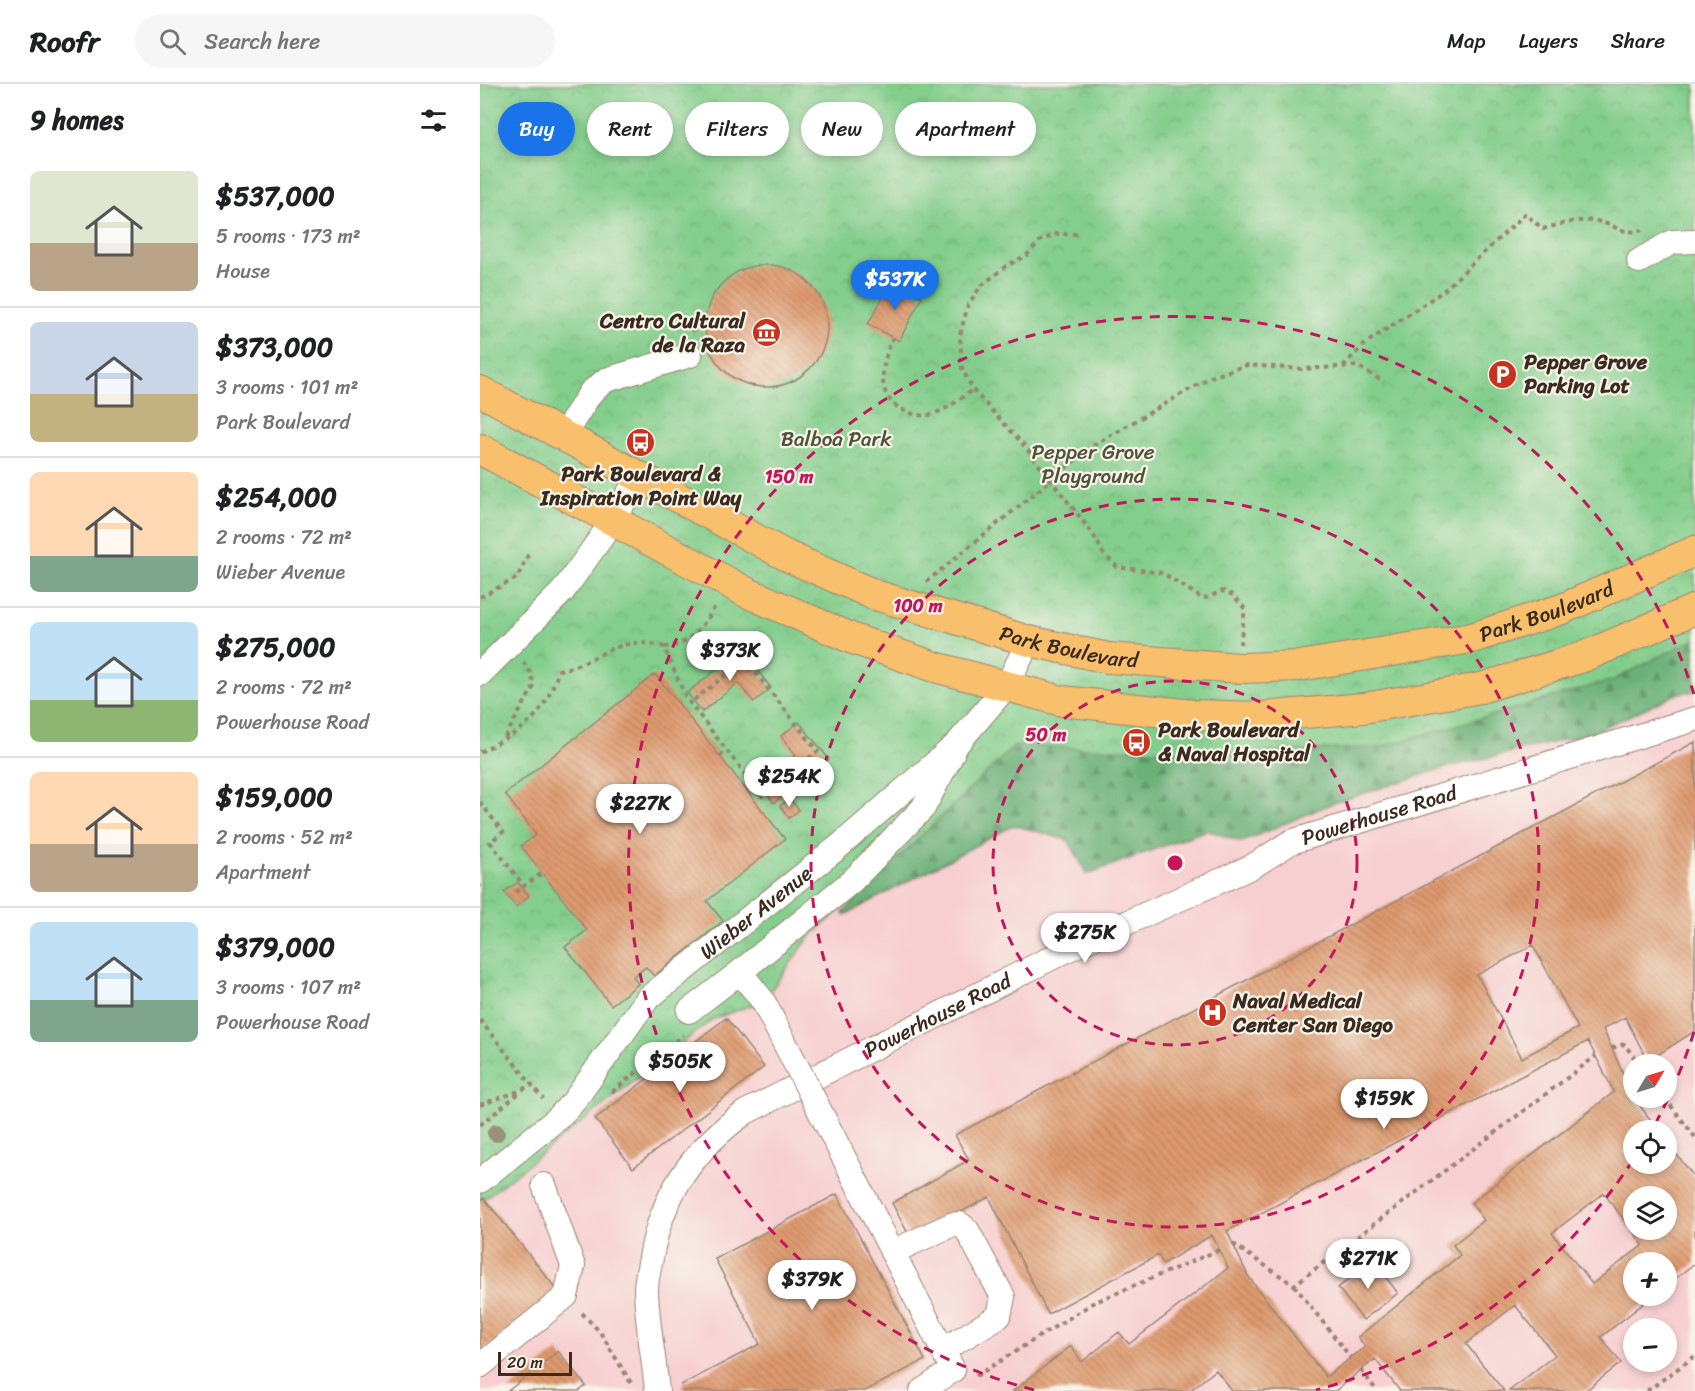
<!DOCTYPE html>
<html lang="en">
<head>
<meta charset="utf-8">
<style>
  body { margin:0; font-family:Sriracha,sans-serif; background:#f6f6f6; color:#202124; height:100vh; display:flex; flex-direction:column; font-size:22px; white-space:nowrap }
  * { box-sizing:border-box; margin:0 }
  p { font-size:20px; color:#757577 }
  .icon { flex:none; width:33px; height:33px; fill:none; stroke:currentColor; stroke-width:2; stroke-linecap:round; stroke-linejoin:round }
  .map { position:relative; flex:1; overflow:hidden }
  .sheet { display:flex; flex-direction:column; background:#fff; width:480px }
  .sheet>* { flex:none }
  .top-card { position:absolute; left:18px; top:18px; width:570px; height:54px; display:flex; gap:12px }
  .needle { width:39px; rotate:52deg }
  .controls { position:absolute; left:1143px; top:970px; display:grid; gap:12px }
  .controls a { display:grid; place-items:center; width:54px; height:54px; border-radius:50%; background:#fff; box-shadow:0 3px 9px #0003; font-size:30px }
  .scale { position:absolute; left:18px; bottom:15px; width:74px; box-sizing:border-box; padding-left:6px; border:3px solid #3b2a1e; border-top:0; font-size:16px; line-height:21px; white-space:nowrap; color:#3b2a1e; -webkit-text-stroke:4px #f7f3e8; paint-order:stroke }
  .price { position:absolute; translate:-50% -51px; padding:0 14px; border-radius:21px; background:#fff; color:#222; font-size:20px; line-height:39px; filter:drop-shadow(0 2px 3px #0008) }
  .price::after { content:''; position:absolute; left:50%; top:36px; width:18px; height:14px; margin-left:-9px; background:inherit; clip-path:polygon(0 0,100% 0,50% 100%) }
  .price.current { background:#1a73e8; color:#fff }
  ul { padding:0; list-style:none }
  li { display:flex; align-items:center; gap:18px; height:150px; padding:0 30px }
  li+li { border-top:2px solid #e0e0e0 }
  li span { display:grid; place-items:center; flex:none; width:168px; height:120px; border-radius:9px; color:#555 }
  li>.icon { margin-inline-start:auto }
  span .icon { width:72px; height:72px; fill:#fffc; stroke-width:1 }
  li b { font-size:26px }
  h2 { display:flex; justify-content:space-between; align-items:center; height:72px; padding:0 30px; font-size:26px }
  .tag { padding:0 21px; border-radius:27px; background:#fff; box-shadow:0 3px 9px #0003; font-size:21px; line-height:54px }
  .tag.current { background:#1a73e8; color:#fff }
  header { display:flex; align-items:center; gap:36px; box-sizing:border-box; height:84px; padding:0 30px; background:#fff; border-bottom:2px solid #e0e0e0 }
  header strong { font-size:28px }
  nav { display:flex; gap:33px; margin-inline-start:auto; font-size:21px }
  .search { width:420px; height:54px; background:#f6f6f6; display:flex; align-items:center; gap:15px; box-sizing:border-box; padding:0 21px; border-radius:33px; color:#757577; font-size:22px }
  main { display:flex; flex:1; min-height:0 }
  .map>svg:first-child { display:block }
</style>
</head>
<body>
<header>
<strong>Roofr</strong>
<div class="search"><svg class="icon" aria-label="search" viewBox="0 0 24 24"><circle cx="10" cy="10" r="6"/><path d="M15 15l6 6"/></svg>Search here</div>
<nav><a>Map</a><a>Layers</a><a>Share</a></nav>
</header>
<main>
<section class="sheet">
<h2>9 homes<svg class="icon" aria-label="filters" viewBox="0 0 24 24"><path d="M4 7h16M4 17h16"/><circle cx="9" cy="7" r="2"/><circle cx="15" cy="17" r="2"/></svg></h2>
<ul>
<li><span style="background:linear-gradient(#dfe7d0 60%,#b9a48a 0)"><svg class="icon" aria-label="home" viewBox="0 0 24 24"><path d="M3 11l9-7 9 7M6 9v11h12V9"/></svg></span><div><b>$537,000</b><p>5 rooms · 173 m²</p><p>House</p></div></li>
<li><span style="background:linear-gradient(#c9d6e8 60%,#c2b280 0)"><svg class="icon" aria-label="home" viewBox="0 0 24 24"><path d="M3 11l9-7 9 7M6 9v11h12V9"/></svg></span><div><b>$373,000</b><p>3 rooms · 101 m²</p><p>Park Boulevard</p></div></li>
<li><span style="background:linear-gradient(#ffd9b3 70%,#7fa58c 0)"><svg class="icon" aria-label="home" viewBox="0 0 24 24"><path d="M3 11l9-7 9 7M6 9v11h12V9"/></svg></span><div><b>$254,000</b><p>2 rooms · 72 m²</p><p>Wieber Avenue</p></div></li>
<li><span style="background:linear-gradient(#bfe0f5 65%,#8fb573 0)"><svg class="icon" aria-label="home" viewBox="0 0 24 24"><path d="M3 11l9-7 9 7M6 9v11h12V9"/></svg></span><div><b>$275,000</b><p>2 rooms · 72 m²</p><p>Powerhouse Road</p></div></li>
<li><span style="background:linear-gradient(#ffd9b3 60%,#b9a48a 0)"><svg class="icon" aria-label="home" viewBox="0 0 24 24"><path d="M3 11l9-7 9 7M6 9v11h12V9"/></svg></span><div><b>$159,000</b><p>2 rooms · 52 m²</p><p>Apartment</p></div></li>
<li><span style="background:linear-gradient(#bfe0f5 65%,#7fa58c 0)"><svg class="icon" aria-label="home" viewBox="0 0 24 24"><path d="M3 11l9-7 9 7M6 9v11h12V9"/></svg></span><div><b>$379,000</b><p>3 rooms · 107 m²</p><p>Powerhouse Road</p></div></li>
</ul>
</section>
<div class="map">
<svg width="1215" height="1307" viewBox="0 0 1215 1307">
  <defs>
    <pattern id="forest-firs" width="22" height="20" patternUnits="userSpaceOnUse" patternTransform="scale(1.5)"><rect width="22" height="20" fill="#6ab178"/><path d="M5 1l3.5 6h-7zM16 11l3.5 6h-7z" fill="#589062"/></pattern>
    <pattern id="park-crowns" width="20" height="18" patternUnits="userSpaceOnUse" patternTransform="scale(1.5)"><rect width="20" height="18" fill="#83ce8c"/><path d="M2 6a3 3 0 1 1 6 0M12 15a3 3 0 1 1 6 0" fill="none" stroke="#72b178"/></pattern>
    <pattern id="building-back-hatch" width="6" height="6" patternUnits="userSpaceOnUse" patternTransform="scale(1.5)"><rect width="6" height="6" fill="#df9a6e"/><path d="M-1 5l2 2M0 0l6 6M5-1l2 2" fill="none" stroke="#b67e5a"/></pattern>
  </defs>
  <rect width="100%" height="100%" fill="#f7f3e8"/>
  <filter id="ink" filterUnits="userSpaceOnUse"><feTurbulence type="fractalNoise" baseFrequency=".0167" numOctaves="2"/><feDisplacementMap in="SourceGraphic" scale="12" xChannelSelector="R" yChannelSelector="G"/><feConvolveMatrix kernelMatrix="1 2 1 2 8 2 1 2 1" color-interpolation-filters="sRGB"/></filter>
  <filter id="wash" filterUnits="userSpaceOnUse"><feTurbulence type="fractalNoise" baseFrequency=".008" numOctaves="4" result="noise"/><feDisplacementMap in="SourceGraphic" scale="24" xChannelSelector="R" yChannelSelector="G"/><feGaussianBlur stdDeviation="1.35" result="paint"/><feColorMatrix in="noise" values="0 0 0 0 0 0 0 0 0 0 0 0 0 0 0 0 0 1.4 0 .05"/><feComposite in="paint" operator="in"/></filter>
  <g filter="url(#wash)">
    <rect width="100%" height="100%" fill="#f4e0c7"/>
    <path fill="#f7cfd0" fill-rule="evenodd" d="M1215 555V1307H0V1118L233 935 283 917 328 855 431 762ZM1154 981H1186V1014H1154ZM1154 1047H1186V1080H1154ZM1154 1113H1186V1146H1154ZM1154 1179H1186V1212H1154ZM1154 1245H1186V1278H1154Z"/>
    <path fill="url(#forest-firs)" stroke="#526e4b" stroke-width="1.5" d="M1215 555V607L1199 609 1109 650 968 683 853 719 762 758 727 746 607 790 588 756 534 741 365 831 363 829 537 646Z"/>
    <path fill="url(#park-crowns)" stroke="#5f7c55" stroke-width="1.5" d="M0 0H1215V555L1133 596 901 663 768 669 534 662 431 762 328 855 283 917 233 935 0 1118Z"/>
    <g id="blocks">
      <path fill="url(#building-back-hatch)" fill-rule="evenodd" d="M225 242a61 61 0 1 1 122 0a61 61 0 1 1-122 0Z
        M412 197 442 213 419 257 388 240Z
        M262 566 291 604 274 618 258 599 222 628 207 609Z
        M175 590 305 755 227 817 243 837 174 892 166 883 153 893 158 900 131 921 85 863 107 846 41 762 56 751 25 710Z
        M319 638 349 675 294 719 279 700 316 671 301 652Z
        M1215 658V947L1168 977 1145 933 1123 945 1154 1014 1179 1047H1154V1080H1186V1057L1215 1094V1179L1186 1202V1179H1154V1212H1173L1121 1253 1141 1279 1105 1307H1029L1075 1271 1035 1221 986 1260 1024 1307H920L895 1275 855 1307H752L736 1286 709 1307H533L591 1262 602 1278 639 1248 649 1260 748 1184 732 1151 683 1180 678 1171 568 1230 509 1113 431 1155 412 1119 489 1076 475 1051ZM1053 861 1098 944 1042 974 997 891ZM1108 957 1134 1008 991 1119 1004 1136 973 1161 980 1171 878 1253 885 1263 846 1293 768 1192 747 1147ZM1124 1109 1163 1161 1112 1200 1072 1149ZM1154 1113H1186V1146H1154Z
        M310 715 319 726 309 734 300 722Z
        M38 798 49 812 36 823 24 808Z
        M246 934 284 983 153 1084 115 1035Z
        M357 1110 445 1276 385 1307H204L201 1301 280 1260 235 1175Z
        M4 1114 78 1207 0 1269V1117Z
        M893 1177 918 1209 883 1236 858 1204Z
        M78 1267 106 1302 99 1307H28Z"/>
    </g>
  </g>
  <g filter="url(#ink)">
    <use href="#blocks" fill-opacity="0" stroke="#988572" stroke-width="1.5"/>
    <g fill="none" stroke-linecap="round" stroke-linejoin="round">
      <defs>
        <g id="minor">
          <path d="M1159 177 1192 158 1215 157"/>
          <path d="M83 352 111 308 126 296 210 271"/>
          <path d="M0 590 83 507 133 437 158 393"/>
          <path d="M283 917 260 888 372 797 443 724 472 670"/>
          <path d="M209 927 260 888"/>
          <path id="s1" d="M0 1097 78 1034 94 1017 168 914 356 765 477 660 526 603 549 557"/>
          <path d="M378 1101 473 1286 442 1307"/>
          <path d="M412 1168 471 1141 480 1140 487 1146 523 1213 519 1232 463 1266"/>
          <path d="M0 1282 86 1212 93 1182 64 1101"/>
          <path id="s2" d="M177 1307C174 1274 167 1240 166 1206 166 1196 169 1184 171 1174 181 1112 214 1064 266 1028L591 864 773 782 811 758 1215 635"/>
        </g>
        <g id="major">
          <path id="s3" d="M0 307 307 472 395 511 549 557 628 574 760 584 819 582 992 554 1082 525 1215 467"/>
          <path d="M0 365 266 508 373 555 455 583 582 617 713 631 780 633 884 624 1001 604 1103 573 1215 525"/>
        </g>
      </defs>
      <use href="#minor" stroke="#988572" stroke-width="26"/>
      <use href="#major" stroke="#988572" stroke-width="32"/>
      <path stroke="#988572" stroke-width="4" stroke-dasharray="4.5 4.5" stroke-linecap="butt" d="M597 150H576L560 157 547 171 526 182 501 202 488 221 480 251 482 284 493 306 542 359 613 450 623 469 637 483 683 489 723 515 743 507 753 511 765 525 760 560
        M211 247 225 242
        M413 253C402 279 393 313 425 327 434 331 443 333 452 330 467 326 481 314 493 306
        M863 282 886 259 962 208 1045 130 1063 145C1081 140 1097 135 1115 137 1134 139 1141 152 1162 146
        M446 498 614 361 731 293 767 281 821 285 877 282 904 298
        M0 513 37 494 49 469
        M184 563C210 562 223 542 236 521
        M25 653 53 604 52 590 43 578
        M0 668C44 645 62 637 79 586 120 579 136 548 184 563L206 614 282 712 338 667 265 576 210 619
        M240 672 246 667
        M0 718 23 748 10 758 44 802 62 789
        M0 802 1 803
        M36 808 44 802
        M0 936 63 1015
        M1132 964 1144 960 1160 981
        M132 1008 203 951
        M1185 1014 1215 1053
        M0 1021 42 1006 51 1000
        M0 1041 39 1009
        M753 1160 814 1201 1116 972
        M814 1201 871 1274
        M102 1229 120 1248 151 1299
        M881 1286 897 1307
        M496 1292 613 1219 739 1166
        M1167 1307 1215 1272"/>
      <use href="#minor" stroke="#fff" stroke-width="24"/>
      <use href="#major" stroke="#f8bf6c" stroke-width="30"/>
      <defs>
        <path id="minor-bridge" d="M283 917 378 1101"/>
      </defs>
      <use href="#minor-bridge" stroke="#988572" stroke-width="26" stroke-linecap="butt"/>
      <use href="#minor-bridge" stroke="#fff" stroke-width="24"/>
    </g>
    <circle fill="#989279" cx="16" cy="1049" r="9"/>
  </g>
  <g fill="none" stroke="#c2185b" stroke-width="3" stroke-dasharray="10 8">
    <circle cx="695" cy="779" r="182"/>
    <circle cx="695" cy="779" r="364"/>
    <path d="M1214 948A546 546 0 0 1 1173 1044M1153 1076A546 546 0 0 1 836 1306M554 1306A546 546 0 1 1 1214 610"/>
  </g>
  <defs>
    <symbol id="museum-disc" viewBox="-11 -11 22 22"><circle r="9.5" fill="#c8321e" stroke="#f7f3e8"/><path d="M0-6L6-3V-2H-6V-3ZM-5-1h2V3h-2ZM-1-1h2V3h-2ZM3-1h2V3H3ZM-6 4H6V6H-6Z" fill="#fff"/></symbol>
    <symbol id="parking-disc" viewBox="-11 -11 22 22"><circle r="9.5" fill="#c8321e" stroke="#f7f3e8"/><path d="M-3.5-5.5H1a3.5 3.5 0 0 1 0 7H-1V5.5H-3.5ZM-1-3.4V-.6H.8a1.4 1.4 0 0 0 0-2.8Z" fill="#fff"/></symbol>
    <symbol id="bus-disc" viewBox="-11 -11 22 22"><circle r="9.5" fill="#c8321e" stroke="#f7f3e8"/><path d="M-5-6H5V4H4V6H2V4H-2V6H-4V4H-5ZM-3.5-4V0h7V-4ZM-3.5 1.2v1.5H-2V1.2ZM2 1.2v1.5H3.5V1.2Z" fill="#fff"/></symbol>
    <symbol id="hospital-disc" viewBox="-11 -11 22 22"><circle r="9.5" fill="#c8321e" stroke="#f7f3e8"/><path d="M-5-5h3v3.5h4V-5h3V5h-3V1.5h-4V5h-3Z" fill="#fff"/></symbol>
  </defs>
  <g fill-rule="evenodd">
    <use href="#museum-disc" x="270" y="232" width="33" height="33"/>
    <use href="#parking-disc" x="1006" y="274" width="33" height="33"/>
    <use href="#bus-disc" x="144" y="342" width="33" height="33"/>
    <use href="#bus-disc" x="640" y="642" width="33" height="33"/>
    <use href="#hospital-disc" x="716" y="912" width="33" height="33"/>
  </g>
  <g text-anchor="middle" stroke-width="4.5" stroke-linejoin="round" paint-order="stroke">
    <g font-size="21" font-weight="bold" fill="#3b2a1e" stroke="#f7f3e8" text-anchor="start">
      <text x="265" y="244" text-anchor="end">Centro Cultural<tspan x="265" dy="24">de la Raza</tspan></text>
      <text x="1044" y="285">Pepper Grove<tspan x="1044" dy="24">Parking Lot</tspan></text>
      <text x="161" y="397" text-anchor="middle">Park Boulevard &amp;<tspan x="161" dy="24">Inspiration Point Way</tspan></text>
      <text x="678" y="653">Park Boulevard<tspan x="678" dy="24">&amp; Naval Hospital</tspan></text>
      <text x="753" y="924">Naval Medical<tspan x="753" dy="24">Center San Diego</tspan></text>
    </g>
    <g font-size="21" fill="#4d533a" stroke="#f7f3e8">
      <text x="356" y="362">Balboa Park</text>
      <text x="613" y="375">Pepper Grove<tspan x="613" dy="24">Playground</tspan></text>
    </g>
    <g font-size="21" fill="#3b2a1e" stroke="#f7f3e8">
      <text dy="7" stroke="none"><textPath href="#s3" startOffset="1132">Park Boulevard</textPath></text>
      <text dy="7" stroke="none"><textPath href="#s3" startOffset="646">Park Boulevard</textPath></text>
      <text dy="7" stroke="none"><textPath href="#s2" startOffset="1014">Powerhouse Road</textPath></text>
      <text dy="7" stroke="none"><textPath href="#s1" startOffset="388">Wieber Avenue</textPath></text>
      <text dy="7" stroke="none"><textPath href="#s2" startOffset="528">Powerhouse Road</textPath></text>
    </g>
  </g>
  <circle cx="695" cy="779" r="9" fill="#c2185b" stroke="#f7f3e8" stroke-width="3"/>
  <g font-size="18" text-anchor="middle" font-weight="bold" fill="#c2185b" stroke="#f7f3e8" stroke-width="4.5" stroke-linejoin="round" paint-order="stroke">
    <text x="309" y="399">150 m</text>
    <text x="438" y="528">100 m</text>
    <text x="566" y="657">50 m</text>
  </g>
</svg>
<div class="controls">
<a><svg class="needle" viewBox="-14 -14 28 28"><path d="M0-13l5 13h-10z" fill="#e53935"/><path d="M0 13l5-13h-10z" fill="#757577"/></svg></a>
<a><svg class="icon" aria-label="locate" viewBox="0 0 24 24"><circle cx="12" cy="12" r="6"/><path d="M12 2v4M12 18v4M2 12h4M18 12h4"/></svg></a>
<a><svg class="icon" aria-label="layers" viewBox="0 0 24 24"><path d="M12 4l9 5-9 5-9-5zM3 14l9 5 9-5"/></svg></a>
<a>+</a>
<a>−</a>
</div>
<div class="scale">20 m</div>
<b class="price current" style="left:415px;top:227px">$537K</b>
<b class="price" style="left:250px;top:598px">$373K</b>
<b class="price" style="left:309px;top:724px">$254K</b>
<b class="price" style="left:160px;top:751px">$227K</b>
<b class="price" style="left:605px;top:880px">$275K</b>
<b class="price" style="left:200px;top:1009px">$505K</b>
<b class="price" style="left:904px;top:1046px">$159K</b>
<b class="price" style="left:888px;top:1206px">$271K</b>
<b class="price" style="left:332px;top:1227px">$379K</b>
<div class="top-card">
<a class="tag current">Buy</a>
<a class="tag">Rent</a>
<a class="tag">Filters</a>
<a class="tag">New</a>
<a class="tag">Apartment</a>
</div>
</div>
</main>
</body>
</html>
